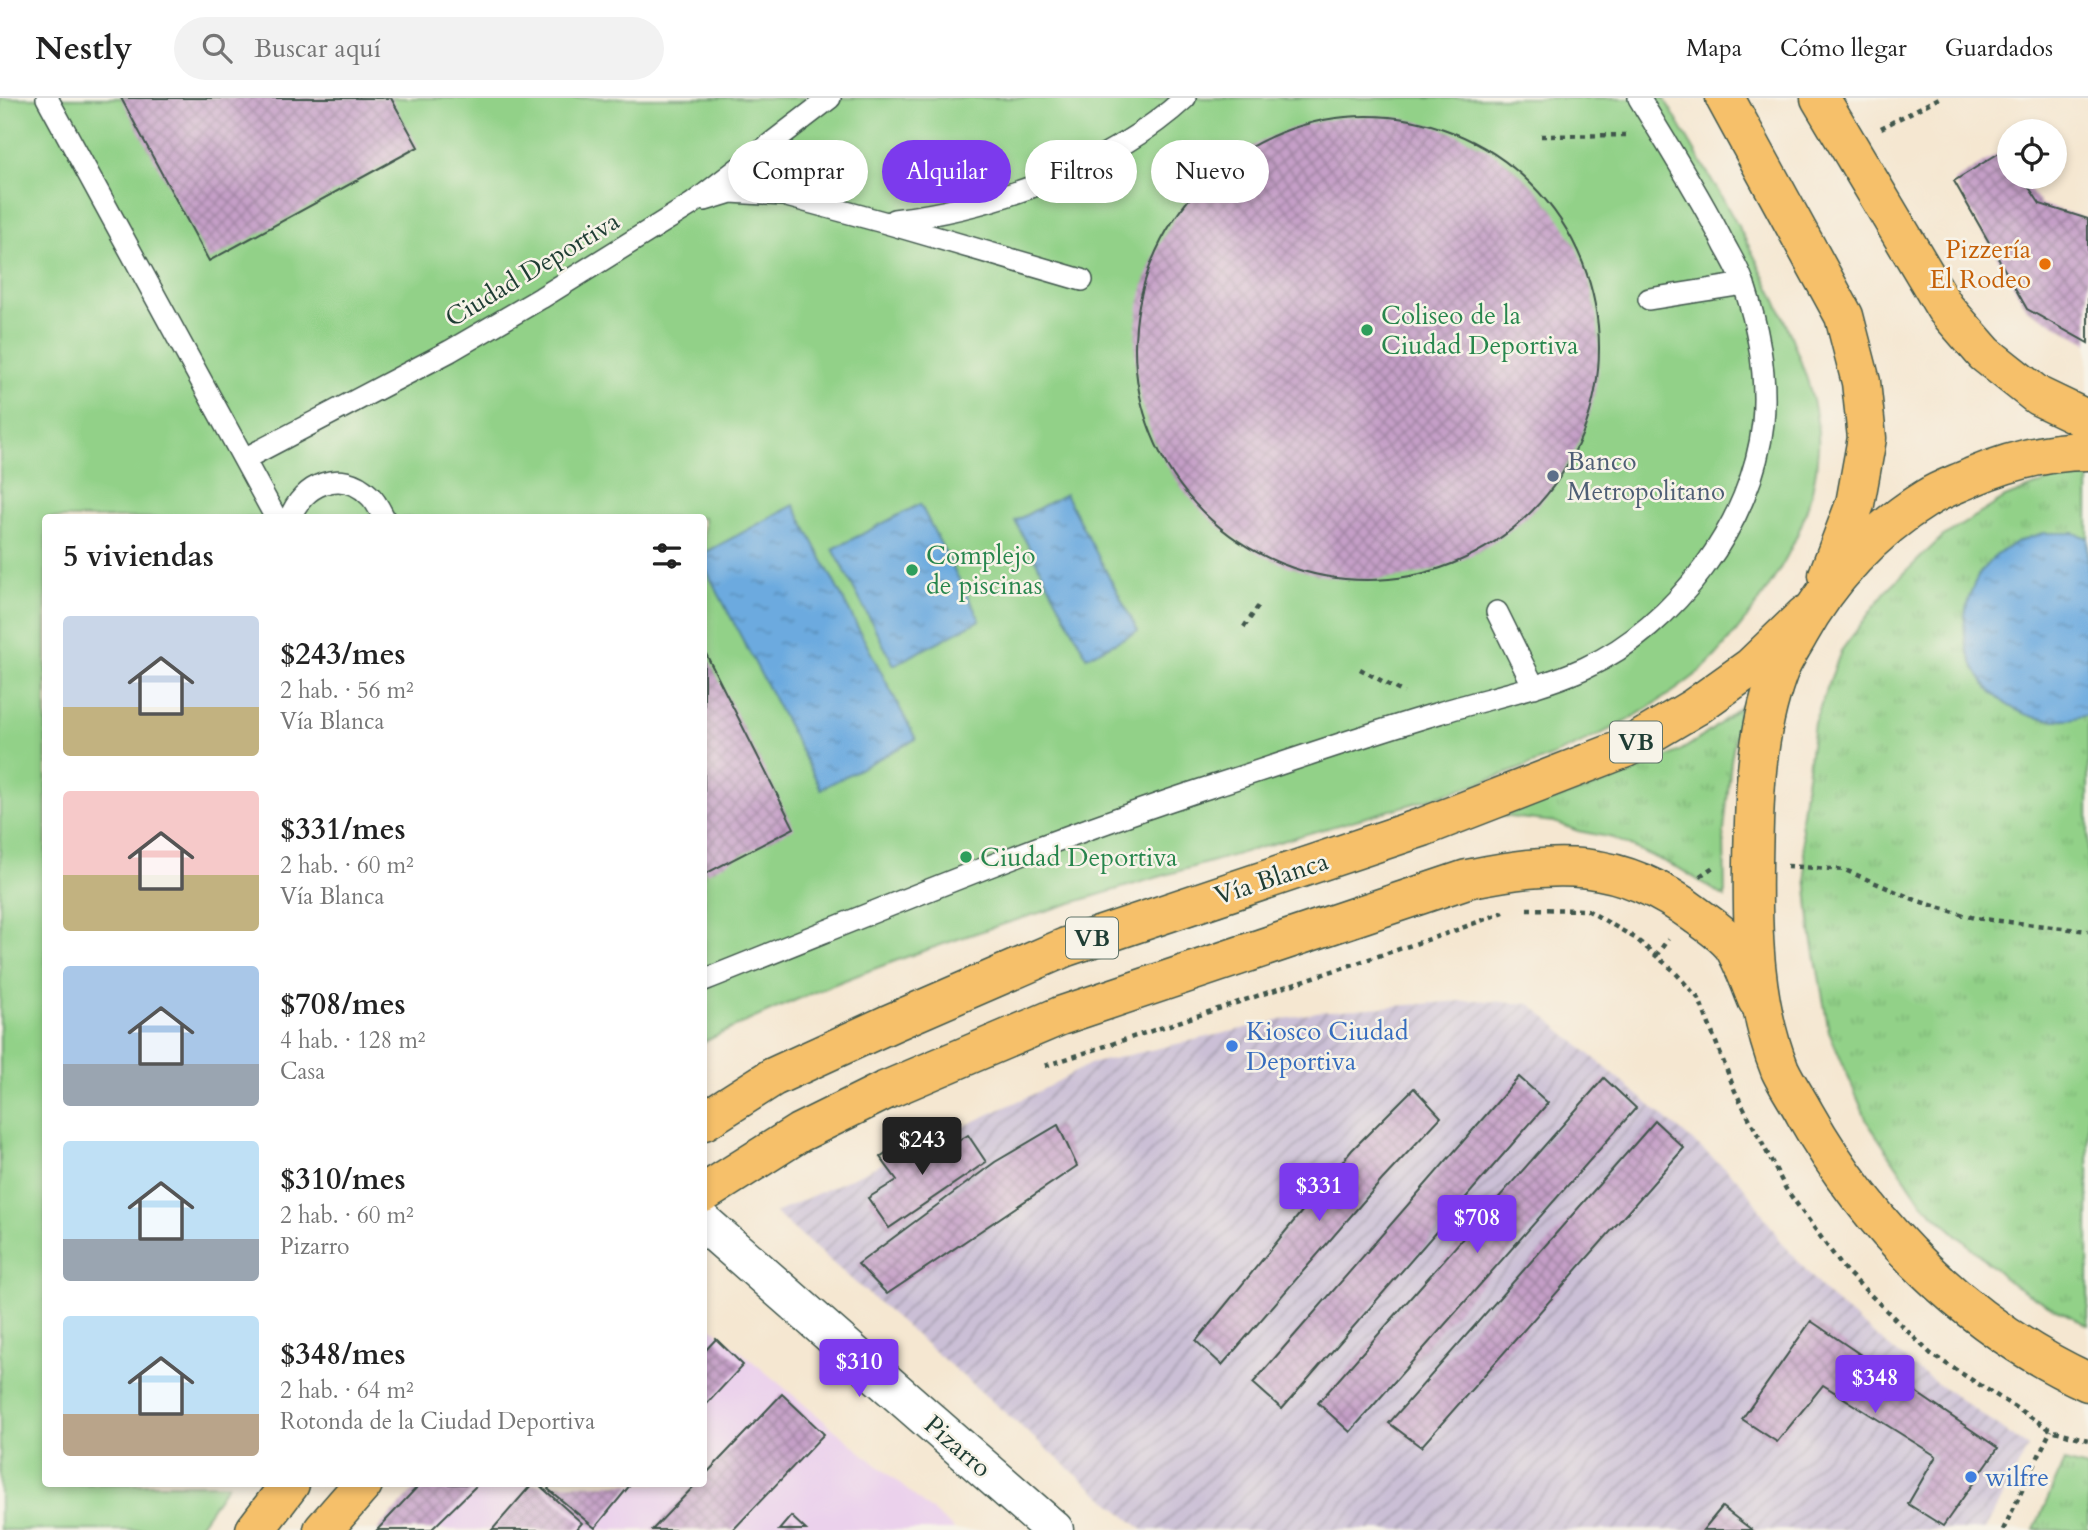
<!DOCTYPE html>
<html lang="es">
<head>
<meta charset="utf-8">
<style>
  body { margin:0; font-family:Cardo,serif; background:#f2f2f2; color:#222; height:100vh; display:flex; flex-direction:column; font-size:26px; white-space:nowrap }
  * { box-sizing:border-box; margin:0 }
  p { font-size:23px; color:#767676 }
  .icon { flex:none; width:38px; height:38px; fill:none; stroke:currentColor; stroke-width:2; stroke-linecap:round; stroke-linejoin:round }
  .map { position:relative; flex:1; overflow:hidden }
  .details { position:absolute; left:42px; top:416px; width:665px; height:973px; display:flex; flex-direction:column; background:#fff; border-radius:7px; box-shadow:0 4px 10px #0003 }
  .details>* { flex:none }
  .hud { position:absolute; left:728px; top:42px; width:665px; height:63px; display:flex; gap:14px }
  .tools { position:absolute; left:1997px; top:21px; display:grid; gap:14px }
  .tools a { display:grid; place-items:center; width:70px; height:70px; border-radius:50%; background:#fff; box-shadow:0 4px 10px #0003; font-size:35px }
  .price { position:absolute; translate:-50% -60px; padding:0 16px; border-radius:7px; background:#7c3aed; color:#fff; font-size:23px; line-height:46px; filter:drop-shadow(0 2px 4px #0008) }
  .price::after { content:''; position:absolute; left:50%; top:42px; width:21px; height:16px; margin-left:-10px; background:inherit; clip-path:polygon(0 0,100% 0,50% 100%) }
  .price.current { background:#222; color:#fff }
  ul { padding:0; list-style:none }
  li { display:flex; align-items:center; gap:21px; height:175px; padding:0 21px }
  li span { display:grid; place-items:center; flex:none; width:196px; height:140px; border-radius:7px; color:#555 }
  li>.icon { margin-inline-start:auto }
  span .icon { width:84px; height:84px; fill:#fffc; stroke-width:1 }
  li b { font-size:30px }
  h2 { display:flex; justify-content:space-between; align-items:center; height:84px; padding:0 21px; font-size:30px }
  .tag { padding:0 24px; border-radius:32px; background:#fff; box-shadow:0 4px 10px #0003; font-size:24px; line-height:63px }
  .tag.current { background:#7c3aed; color:#fff }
  header { display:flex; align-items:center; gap:42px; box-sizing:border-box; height:98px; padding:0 35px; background:#fff; border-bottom:2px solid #e0e0e0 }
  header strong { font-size:33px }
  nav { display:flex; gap:38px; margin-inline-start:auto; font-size:24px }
  .search { width:490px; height:63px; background:#f2f2f2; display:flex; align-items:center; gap:18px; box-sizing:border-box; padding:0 24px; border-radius:38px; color:#767676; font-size:26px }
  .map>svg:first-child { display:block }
</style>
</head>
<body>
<header>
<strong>Nestly</strong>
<div class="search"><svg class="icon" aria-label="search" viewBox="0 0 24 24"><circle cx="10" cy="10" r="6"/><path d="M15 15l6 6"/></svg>Buscar aquí</div>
<nav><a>Mapa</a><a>Cómo llegar</a><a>Guardados</a></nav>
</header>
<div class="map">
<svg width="2088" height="1432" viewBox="0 0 2088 1432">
  <defs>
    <pattern id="industrial-furrows" width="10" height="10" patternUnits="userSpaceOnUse" patternTransform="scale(1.75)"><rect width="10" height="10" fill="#cbbfd6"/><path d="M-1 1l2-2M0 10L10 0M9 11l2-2" fill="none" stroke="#a49cae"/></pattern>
    <pattern id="grass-tufts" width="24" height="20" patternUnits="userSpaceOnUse" patternTransform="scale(1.75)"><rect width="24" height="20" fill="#92d188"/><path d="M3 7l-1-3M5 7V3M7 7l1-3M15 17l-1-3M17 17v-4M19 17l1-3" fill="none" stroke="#7db476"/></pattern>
    <pattern id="water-ripples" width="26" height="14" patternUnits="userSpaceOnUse" patternTransform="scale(1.75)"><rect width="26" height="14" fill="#6caadf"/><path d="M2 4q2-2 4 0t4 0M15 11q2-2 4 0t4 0" fill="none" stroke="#588cb6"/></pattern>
    <pattern id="building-cross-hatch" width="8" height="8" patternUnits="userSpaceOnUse" patternTransform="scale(1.75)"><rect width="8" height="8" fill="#c59fc7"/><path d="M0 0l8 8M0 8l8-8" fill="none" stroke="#9f83a2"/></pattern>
  </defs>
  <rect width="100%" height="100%" fill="#f7f3e8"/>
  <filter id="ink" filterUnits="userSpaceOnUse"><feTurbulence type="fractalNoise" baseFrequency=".0143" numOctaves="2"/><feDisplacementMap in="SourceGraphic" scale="14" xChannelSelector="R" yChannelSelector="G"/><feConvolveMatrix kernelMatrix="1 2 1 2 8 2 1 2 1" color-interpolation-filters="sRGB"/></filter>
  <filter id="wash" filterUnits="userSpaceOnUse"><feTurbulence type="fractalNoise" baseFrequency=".00686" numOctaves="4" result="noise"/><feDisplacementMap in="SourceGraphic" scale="28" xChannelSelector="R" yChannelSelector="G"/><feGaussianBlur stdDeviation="1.57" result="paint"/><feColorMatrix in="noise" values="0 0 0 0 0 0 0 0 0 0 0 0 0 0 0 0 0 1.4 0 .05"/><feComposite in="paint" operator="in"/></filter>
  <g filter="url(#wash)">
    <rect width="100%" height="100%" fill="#f5e7d1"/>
    <path fill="#ebd1ec" d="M704 1223 955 1432H377L420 1386H704Z"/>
    <path fill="url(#industrial-furrows)" d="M1475 902 1530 906 1741 1084 1780 1142 1829 1199 1916 1271 2028 1349 1985 1432H1143L1079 1379 775 1115 1040 993 1090 966 1316 914Z"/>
    <path fill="url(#grass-tufts)" stroke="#58875e" stroke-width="2" d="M2088 375V1227L2046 1206 2008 1183 1922 1105 1868 1025 1829 934 1811 833 1801 722 1814 625 1841 553 1886 493 1942 439 2005 400 2051 382Z
      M1740 609 1731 663 1724 733 1725 799 1680 771 1613 740 1578 733 1554 724 1501 718C1559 699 1631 681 1683 651 1704 639 1722 624 1740 609Z
      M2064 1364 2088 1370V1432H2034Z"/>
    <path fill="#92d188" stroke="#58875e" stroke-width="2" d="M0 0H1664C1712 84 1766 167 1799 259 1810 288 1820 319 1818 351 1815 418 1781 477 1740 529 1726 546 1711 565 1693 579 1581 666 1430 700 1296 739 1096 798 891 851 704 944V420H46V1386H228L196 1432H0Z"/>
    <path fill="url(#water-ripples)" stroke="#46748a" stroke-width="2" d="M1065 396 1138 533 1087 559 1015 423Z
      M920 406 980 522 894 567 833 451Z
      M794 407 916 641 821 691 704 468V455Z
      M2043 435H2074L2088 440V617C2078 619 2066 622 2056 622 1996 621 1951 561 1968 503 1972 489 1980 472 1991 462 2007 447 2024 441 2043 435Z"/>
    <g id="blocks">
      <path fill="url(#building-cross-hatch)" d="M121 0H391L418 49 209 163Z
        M1135 250a232 232 0 1 1 464 0a232 232 0 1 1-464 0Z
        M2004 52 2009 60V79H2022L2040 106 2088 121V245L2027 211 1954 83Z
        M704 552 794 730 707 775 704 769Z
        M1519 979 1548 1005 1282 1311 1253 1285Z
        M1604 980 1636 1010 1350 1334 1318 1305Z
        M1414 990 1441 1019 1382 1082 1222 1267 1196 1243 1352 1052Z
        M1655 1023 1684 1050 1421 1349 1389 1325Z
        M1058 1027 1077 1068 887 1196 858 1166 995 1064Z
        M968 1037 986 1064 889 1130 868 1100 897 1082 880 1059 907 1040 923 1065Z
        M1811 1223 1998 1350 1943 1428 1908 1406 1936 1358 1823 1287 1777 1344 1742 1321Z
        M716 1241 743 1267 704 1309V1254Z
        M782 1296 824 1336 733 1432H652L696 1386H704V1378Z
        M420 1386H478L431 1432H377Z
        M532 1386H538L582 1425 576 1432H492Z
        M552 1386H631L595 1430 548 1391Z
        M1722 1409 1752 1432H1703Z
        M791 1418 806 1432H779Z"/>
    </g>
  </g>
  <g filter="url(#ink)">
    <use href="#blocks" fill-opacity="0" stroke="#3f564c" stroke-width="2"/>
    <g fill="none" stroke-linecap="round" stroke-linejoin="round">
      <defs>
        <path id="lane" d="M47 0 276 420
          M705 102 731 94 783 97 883 124 1082 182
          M894 122C994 110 1110 69 1185 0
          M1649 201 1744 186
          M244 361 450 253 541 200 692 106 830 0
          M290 420C302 387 341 369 369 397 376 403 380 412 384 420
          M1497 514 1534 589
          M704 882C873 815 1042 743 1216 687 1290 663 1364 637 1439 615 1487 600 1538 591 1585 570 1675 529 1753 424 1763 325 1767 280 1759 233 1745 190 1741 175 1732 161 1724 146 1699 96 1668 48 1639 0"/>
        <path id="street" d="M704 1125 1054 1432"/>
        <path id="primary" d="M704 1023 773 979 891 925 1066 849 1423 729 1626 650 1695 609 1751 569 1805 517
          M704 1095 799 1035 884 993 1060 918 1467 781C1555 763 1620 759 1696 817 1708 826 1724 836 1733 848 1743 864 1750 885 1757 902
          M255 1432 290 1386
          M323 1432 363 1386"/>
        <path id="highway" d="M1725 0 1844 218 1861 284 1867 340 1855 406 1828 477
          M1820 0 1945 210 1985 256 2038 298 2088 322
          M2088 353C2047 353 2010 363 1972 379 1957 386 1941 391 1927 400 1873 433 1829 482 1799 536 1792 549 1783 561 1778 575 1755 637 1754 702 1753 767 1752 835 1754 908 1780 972 1787 987 1797 1001 1805 1016 1869 1130 1968 1229 2088 1284"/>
      </defs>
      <use href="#lane" stroke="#3f564c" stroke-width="24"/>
      <use href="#street" stroke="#3f564c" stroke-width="41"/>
      <use href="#primary" stroke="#3f564c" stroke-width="41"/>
      <use href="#highway" stroke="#3f564c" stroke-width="41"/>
      <path stroke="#3f564c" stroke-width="4.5" stroke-dasharray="5 5" stroke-linecap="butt" d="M1881 30 1939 0
        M1541 38 1629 37
        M1244 529 1260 506
        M1360 571 1404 595
        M1787 768 1845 772 1918 803 1974 820 2088 833
        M1700 778 1716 767
        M1527 811 1587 812 1635 840 1673 872 1699 901 1735 993 1786 1091 1844 1171 1931 1256 2051 1332 2088 1342
        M1656 858 1668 841
        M1045 968 1454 833 1504 814
        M2003 1432 2051 1332"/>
      <use href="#lane" stroke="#fff" stroke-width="21"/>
      <use href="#street" stroke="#fff" stroke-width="38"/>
      <use href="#primary" stroke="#f6c06b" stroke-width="38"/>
      <use href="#highway" stroke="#f6c06b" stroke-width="38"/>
    </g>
  </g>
  <circle fill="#e8710a" stroke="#f7f3e8" stroke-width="2.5" cx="2045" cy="166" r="7"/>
  <g fill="#2e9e5b" stroke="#f7f3e8" stroke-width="2.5">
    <circle cx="1367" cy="232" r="7"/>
    <circle cx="912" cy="472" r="7"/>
    <circle cx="966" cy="759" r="7"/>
  </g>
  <circle fill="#5c6f8a" stroke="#f7f3e8" stroke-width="2.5" cx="1553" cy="378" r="7"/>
  <g fill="#3f7fe0" stroke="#f7f3e8" stroke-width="2.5">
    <circle cx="1232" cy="948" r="7"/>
    <circle cx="1971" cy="1379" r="7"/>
  </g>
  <g text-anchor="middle" stroke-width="5" stroke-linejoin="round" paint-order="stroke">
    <g fill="#f7f3e8" stroke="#60746a" stroke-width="2">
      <rect x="1610" y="623.5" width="52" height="41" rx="5"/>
      <rect x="1066" y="819.5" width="52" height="41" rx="5"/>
    </g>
    <g font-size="24" font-weight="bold" fill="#1f3d34">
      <text x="1636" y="652">VB</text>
      <text x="1092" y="848">VB</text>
    </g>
    <g font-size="26" fill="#c56008" stroke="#f7f3e8" text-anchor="end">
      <text x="2031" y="160">Pizzería<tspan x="2031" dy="30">El Rodeo</tspan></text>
    </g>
    <g font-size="26" fill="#1f3d34" stroke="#f7f3e8">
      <text transform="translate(532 171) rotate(-31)" y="9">Ciudad Deportiva</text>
      <text transform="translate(1271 780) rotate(-18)" y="9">Vía Blanca</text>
      <text transform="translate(958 1348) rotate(41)" y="9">Pizarro</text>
    </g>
    <g font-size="26" fill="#27864d" stroke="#f7f3e8" text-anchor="start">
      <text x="1381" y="226">Coliseo de la<tspan x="1381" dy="30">Ciudad Deportiva</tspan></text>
      <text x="926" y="466">Complejo<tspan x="926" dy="30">de piscinas</tspan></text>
      <text x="980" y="768">Ciudad Deportiva</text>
    </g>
    <g font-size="26" fill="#4e5e75" stroke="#f7f3e8" text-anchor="start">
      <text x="1567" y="372">Banco<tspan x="1567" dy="30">Metropolitano</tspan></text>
    </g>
    <g font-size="26" fill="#366cbe" stroke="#f7f3e8" text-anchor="start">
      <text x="1246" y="942">Kiosco Ciudad<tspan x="1246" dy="30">Deportiva</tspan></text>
      <text x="1985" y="1388">wilfre</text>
    </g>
  </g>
</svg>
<div class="tools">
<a><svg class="icon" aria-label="locate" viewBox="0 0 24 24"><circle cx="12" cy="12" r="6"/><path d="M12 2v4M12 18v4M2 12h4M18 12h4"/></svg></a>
</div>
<b class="price current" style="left:922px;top:1079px">$243</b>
<b class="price" style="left:1319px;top:1125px">$331</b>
<b class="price" style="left:1477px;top:1157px">$708</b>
<b class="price" style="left:859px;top:1301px">$310</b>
<b class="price" style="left:1875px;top:1317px">$348</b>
<div class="hud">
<a class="tag">Comprar</a>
<a class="tag current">Alquilar</a>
<a class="tag">Filtros</a>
<a class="tag">Nuevo</a>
</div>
<section class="details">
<h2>5 viviendas<svg class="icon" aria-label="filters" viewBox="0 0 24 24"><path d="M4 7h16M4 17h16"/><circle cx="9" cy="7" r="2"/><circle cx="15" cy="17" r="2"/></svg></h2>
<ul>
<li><span style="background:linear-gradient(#c9d6e8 65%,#c2b280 0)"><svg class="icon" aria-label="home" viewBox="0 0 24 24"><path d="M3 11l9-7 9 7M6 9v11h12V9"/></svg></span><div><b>$243/mes</b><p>2 hab. · 56 m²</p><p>Vía Blanca</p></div></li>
<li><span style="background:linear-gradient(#f6c9c9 60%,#c2b280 0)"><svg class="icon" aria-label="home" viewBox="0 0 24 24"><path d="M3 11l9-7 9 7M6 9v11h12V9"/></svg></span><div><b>$331/mes</b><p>2 hab. · 60 m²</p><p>Vía Blanca</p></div></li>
<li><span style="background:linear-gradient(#a9c7e8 70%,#9aa5b1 0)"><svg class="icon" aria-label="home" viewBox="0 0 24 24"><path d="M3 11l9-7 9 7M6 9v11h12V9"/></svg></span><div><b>$708/mes</b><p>4 hab. · 128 m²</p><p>Casa</p></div></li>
<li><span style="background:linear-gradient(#bfe0f5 70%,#9aa5b1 0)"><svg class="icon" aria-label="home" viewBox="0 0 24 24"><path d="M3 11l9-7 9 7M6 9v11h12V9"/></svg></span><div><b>$310/mes</b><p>2 hab. · 60 m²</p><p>Pizarro</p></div></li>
<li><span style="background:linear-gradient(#bfe0f5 70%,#b9a48a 0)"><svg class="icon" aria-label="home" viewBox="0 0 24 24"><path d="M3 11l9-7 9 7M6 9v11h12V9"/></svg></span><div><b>$348/mes</b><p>2 hab. · 64 m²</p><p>Rotonda de la Ciudad Deportiva</p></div></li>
</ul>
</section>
</div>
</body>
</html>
